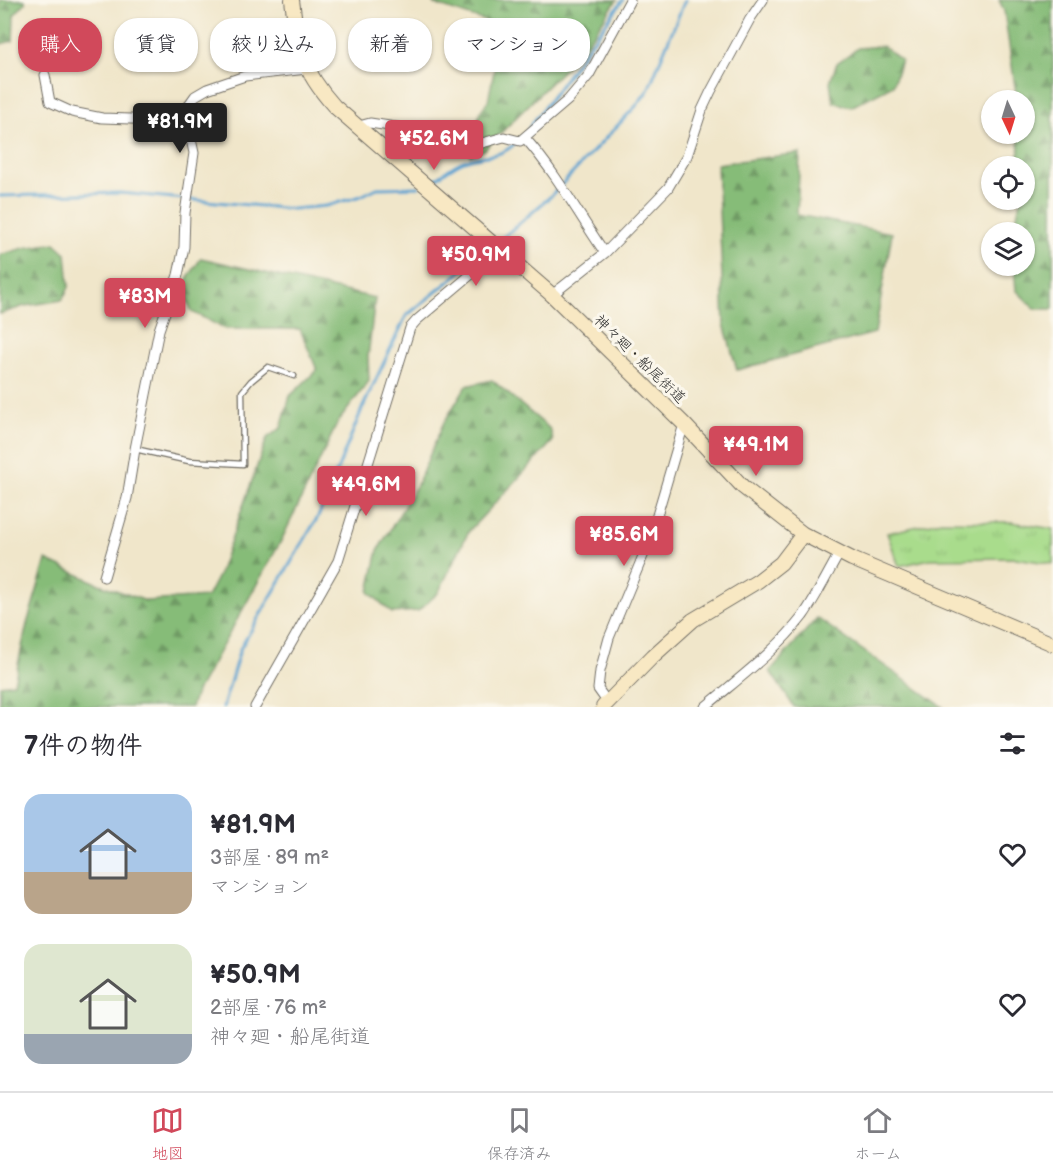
<!DOCTYPE html>
<html lang="ja">
<head>
<meta charset="utf-8">
<style>
  body { margin:0; font-family:"Balsamiq Sans","Klee One",sans-serif; background:#f2f2f3; color:#2b2b33; height:100vh; display:flex; flex-direction:column; font-size:22px; white-space:nowrap }
  * { box-sizing:border-box; margin:0 }
  p { font-size:20px; color:#7c7c81 }
  .icon { flex:none; width:33px; height:33px; fill:none; stroke:currentColor; stroke-width:2; stroke-linecap:round; stroke-linejoin:round }
  .map { position:relative; height:707px; overflow:hidden }
  .panel { display:flex; flex-direction:column; background:#fff; flex:1 }
  .panel>* { flex:none }
  .top-card { position:absolute; left:18px; top:18px; width:600px; height:54px; display:flex; gap:12px }
  .needle { width:39px; rotate:176deg }
  .controls { position:absolute; left:981px; top:90px; display:grid; gap:12px }
  .controls a { display:grid; place-items:center; width:54px; height:54px; border-radius:50%; background:#fff; box-shadow:0 2px 4px #0004; font-size:30px }
  .price { position:absolute; translate:-50% -51px; padding:0 14px; border-radius:6px; background:#d1495b; color:#fff; font-size:20px; line-height:39px; filter:drop-shadow(0 2px 3px #0008) }
  .price::after { content:''; position:absolute; left:50%; top:36px; width:18px; height:14px; margin-left:-9px; background:inherit; clip-path:polygon(0 0,100% 0,50% 100%) }
  .price.selected { background:#222; color:#fff }
  ul { padding:0; list-style:none }
  li { display:flex; align-items:center; gap:18px; height:150px; padding:0 24px }
  li span { display:grid; place-items:center; flex:none; width:168px; height:120px; border-radius:18px; color:#555 }
  li>.icon { margin-inline-start:auto }
  span .icon { width:72px; height:72px; fill:#fffc; stroke-width:1 }
  li b { font-size:26px }
  h2 { display:flex; justify-content:space-between; align-items:center; height:72px; padding:0 24px; font-size:26px }
  .chip { padding:0 21px; border-radius:24px; background:#fff; box-shadow:0 2px 4px #0004; font-size:21px; line-height:54px }
  .chip.selected { background:#d1495b; color:#fff }
  .tab-bar { display:flex; justify-content:space-around; align-items:center; height:84px; border-top:2px solid #e1e1e2; background:#fff; font-size:16px; color:#7c7c81 }
  .tab-bar a { display:grid; justify-items:center; gap:3px }
  .tab-bar .selected { color:#d1495b }
  .map>svg:first-child { display:block }
</style>
</head>
<body>
<div class="map">
<svg width="1053" height="707" viewBox="0 0 1053 707">
  <defs>
    <pattern id="grass-tufts" width="24" height="20" patternUnits="userSpaceOnUse" patternTransform="scale(1.5)"><rect width="24" height="20" fill="#a9dc8c"/><path d="M3 7l-1-3M5 7V3M7 7l1-3M15 17l-1-3M17 17v-4M19 17l1-3" fill="none" stroke="#92bd79"/></pattern>
    <pattern id="forest-firs" width="22" height="20" patternUnits="userSpaceOnUse" patternTransform="scale(1.5)"><rect width="22" height="20" fill="#86bc78"/><path d="M5 1l3.5 6h-7zM16 11l3.5 6h-7z" fill="#6e9963"/></pattern>
  </defs>
  <rect width="100%" height="100%" fill="#fbf7ec"/>
  <filter id="ink" filterUnits="userSpaceOnUse"><feTurbulence type="fractalNoise" baseFrequency=".0167" numOctaves="2"/><feDisplacementMap in="SourceGraphic" scale="12" xChannelSelector="R" yChannelSelector="G"/><feConvolveMatrix kernelMatrix="1 2 1 2 8 2 1 2 1" color-interpolation-filters="sRGB"/></filter>
  <filter id="wash" filterUnits="userSpaceOnUse"><feTurbulence type="fractalNoise" baseFrequency=".008" numOctaves="4" result="noise"/><feDisplacementMap in="SourceGraphic" scale="24" xChannelSelector="R" yChannelSelector="G"/><feGaussianBlur stdDeviation="1.35" result="paint"/><feColorMatrix in="noise" values="0 0 0 0 0 0 0 0 0 0 0 0 0 0 0 0 0 1.4 0 .05"/><feComposite in="paint" operator="in"/></filter>
  <g filter="url(#wash)">
    <rect width="100%" height="100%" fill="#f0e6ca"/>
    <path fill="url(#grass-tufts)" stroke="#6a845c" stroke-width="1.5" d="M941 521 1011 522 1053 529V564L1016 558 930 559 899 566 887 533Z"/>
    <path fill="url(#forest-firs)" stroke="#587452" stroke-width="1.5" d="M0 0H25V3L14 15 13 41 0 44Z
      M433 0H617L581 52 484 150 470 155 480 112 488 101 503 27 434 4Z
      M999 0H1053V309H1035L1016 290 1014 266H1024V232H1014L1020 200H1024V166H1019V134H1024V100H1017L1004 11Z
      M883 46 901 60 893 85 851 107 833 102 830 82 837 63 858 48Z
      M800 153 797 215 892 233 875 333 737 370 724 324 717 164Z
      M55 243 66 253 69 287 62 300 25 306 0 314V255L24 248Z
      M201 258 375 298 368 357 369 381 338 422 281 541 195 695 191 707H0V685L14 683 27 624 46 560 99 584 146 601 207 597 219 574 267 438 281 428 290 396 317 370 300 329H225L192 312 182 287Z
      M492 380 550 429 553 441 469 531 438 593 418 611 392 613 369 592 378 550 417 485 443 424 466 386Z
      M817 618 943 707H794L770 671Z"/>
    <g fill="none" stroke-linecap="round" stroke-linejoin="round">
      <path stroke="#5ba3d1" stroke-width="3" d="M529 128 623 0
        M433 181C443 174 455 163 467 160 486 154 502 158 516 142
        M0 196 120 193 293 209 326 206 361 196 377 188 419 187
        M501 239 550 197 637 105 648 90 685 0
        M223 707 240 649 319 515 362 409 406 316 489 249"/>
    </g>
  </g>
  <g filter="url(#ink)">
    <g fill="none" stroke-linecap="round" stroke-linejoin="round">
      <defs>
        <path id="lane" d="M135 449 189 461 243 464 242 392 251 381 268 367 294 376"/>
        <path id="street" d="M45 75 50 102 72 112 102 118 187 121
          M359 126 370 123 409 129 471 146 504 137 520 141 568 100 589 75 630 0
          M525 138C557 174 578 214 605 253
          M552 295 605 253 668 188 687 156 702 110 711 91 750 19 763 0
          M104 577 127 498 135 449 159 330 178 275 184 247 185 213 194 153 187 121 190 103 195 96 207 89 245 76 307 69
          M608 703 598 689 600 671 609 638 650 539 684 424
          M255 707 338 561 410 328 417 320 500 250
          M705 707C739 678 776 651 803 616 817 596 828 573 840 552"/>
        <path id="secondary" d="M292 0C298 48 301 69 334 106L552 295 684 424 743 487 785 520 803 534 852 559 1053 644
          M603 707 653 656 693 620 758 581 781 563 803 534"/>
      </defs>
      <use href="#lane" stroke="#706c63" stroke-width="7"/>
      <use href="#street" stroke="#706c63" stroke-width="11"/>
      <use href="#secondary" stroke="#706c63" stroke-width="16"/>
      <use href="#lane" stroke="#fff" stroke-width="4.5"/>
      <use href="#street" stroke="#fff" stroke-width="9"/>
      <use href="#secondary" stroke="#f8e8c3" stroke-width="14"/>
    </g>
  </g>
  <g text-anchor="middle" stroke-width="6" stroke-linejoin="round" paint-order="stroke">
    <g font-size="15" fill="#2b2b2b" stroke="#fbf7ec">
      <text transform="translate(640 359) rotate(44)" y="5">神々廻・船尾街道</text>
    </g>
  </g>
</svg>
<div class="controls">
<a><svg class="needle" viewBox="-14 -14 28 28"><path d="M0-13l5 13h-10z" fill="#e53935"/><path d="M0 13l5-13h-10z" fill="#7c7c81"/></svg></a>
<a><svg class="icon" aria-label="locate" viewBox="0 0 24 24"><circle cx="12" cy="12" r="6"/><path d="M12 2v4M12 18v4M2 12h4M18 12h4"/></svg></a>
<a><svg class="icon" aria-label="layers" viewBox="0 0 24 24"><path d="M12 4l9 5-9 5-9-5zM3 14l9 5 9-5"/></svg></a>
</div>
<b class="price selected" style="left:180px;top:154px">¥81.9M</b>
<b class="price" style="left:434px;top:171px">¥52.6M</b>
<b class="price" style="left:476px;top:287px">¥50.9M</b>
<b class="price" style="left:145px;top:329px">¥83M</b>
<b class="price" style="left:756px;top:477px">¥49.1M</b>
<b class="price" style="left:366px;top:517px">¥49.6M</b>
<b class="price" style="left:624px;top:567px">¥85.6M</b>
<div class="top-card">
<a class="chip selected">購入</a>
<a class="chip">賃貸</a>
<a class="chip">絞り込み</a>
<a class="chip">新着</a>
<a class="chip">マンション</a>
</div>
</div>
<section class="panel">
<h2>7件の物件<svg class="icon" aria-label="filters" viewBox="0 0 24 24"><path d="M4 7h16M4 17h16"/><circle cx="9" cy="7" r="2"/><circle cx="15" cy="17" r="2"/></svg></h2>
<ul>
<li><span style="background:linear-gradient(#a9c7e8 65%,#b9a48a 0)"><svg class="icon" aria-label="home" viewBox="0 0 24 24"><path d="M3 11l9-7 9 7M6 9v11h12V9"/></svg></span><div><b>¥81.9M</b><p>3部屋 · 89 m²</p><p>マンション</p></div><svg class="icon" aria-label="heart" viewBox="0 0 24 24"><path d="M12 20l-8-8c-3-5 5-10 8-4 3-6 11-1 8 4z"/></svg></li>
<li><span style="background:linear-gradient(#dfe7d0 75%,#9aa5b1 0)"><svg class="icon" aria-label="home" viewBox="0 0 24 24"><path d="M3 11l9-7 9 7M6 9v11h12V9"/></svg></span><div><b>¥50.9M</b><p>2部屋 · 76 m²</p><p>神々廻・船尾街道</p></div><svg class="icon" aria-label="heart" viewBox="0 0 24 24"><path d="M12 20l-8-8c-3-5 5-10 8-4 3-6 11-1 8 4z"/></svg></li>
</ul>
</section>
<nav class="tab-bar">
<a class="selected"><svg class="icon" aria-label="map" viewBox="0 0 24 24"><path d="M3 6l6-2 6 2 6-2v14l-6 2-6-2-6 2zM9 4v14M15 6v14"/></svg>地図</a>
<a><svg class="icon" aria-label="saved" viewBox="0 0 24 24"><path d="M7 4h10v16l-5-4-5 4z"/></svg>保存済み</a>
<a><svg class="icon" aria-label="home" viewBox="0 0 24 24"><path d="M3 11l9-7 9 7M6 9v11h12V9"/></svg>ホーム</a>
</nav>
</body>
</html>
